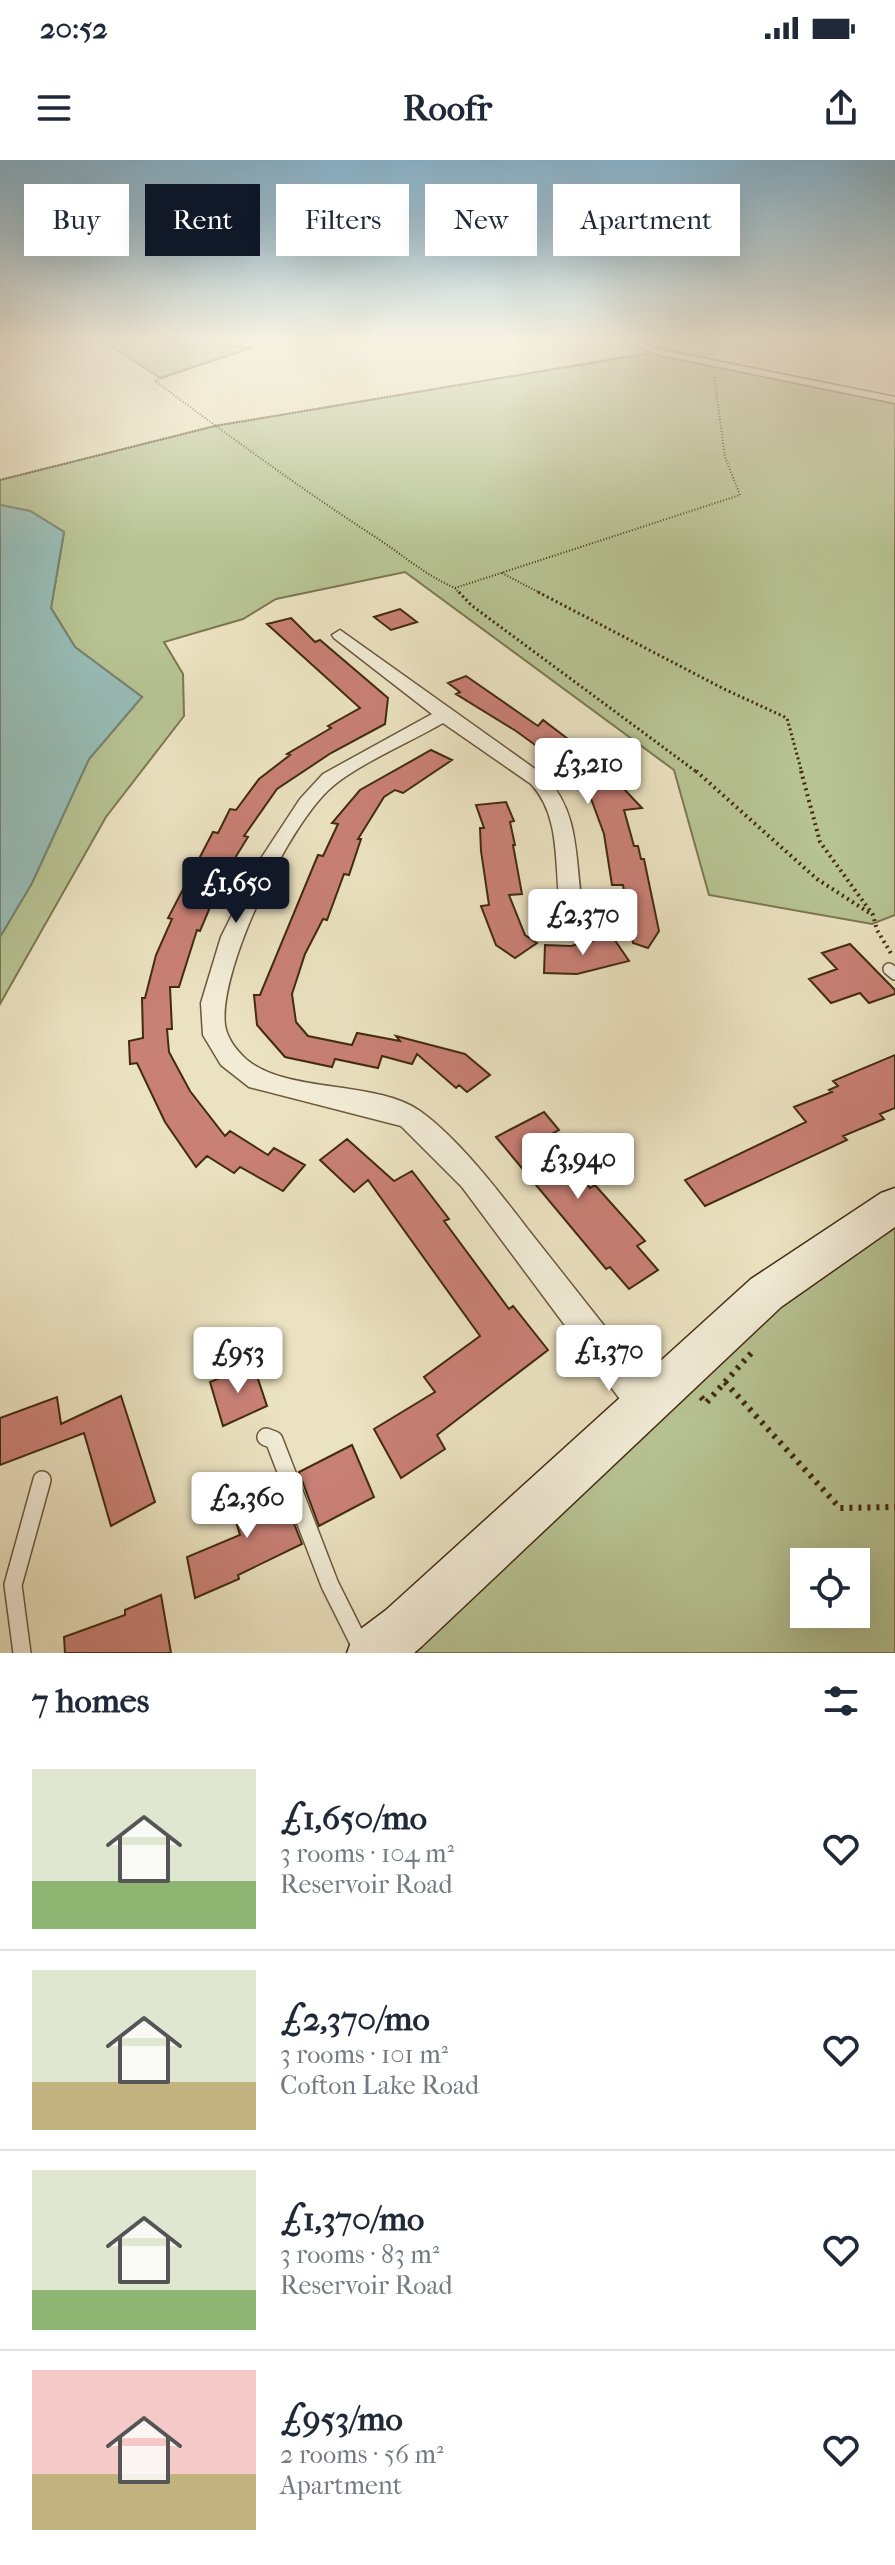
<!DOCTYPE html>
<html lang="en">
<head>
<meta charset="utf-8">
<style>
  body { margin:0; font-family:"IM FELL French Canon",serif; background:#f2f2f3; color:#1f2937; height:100vh; display:flex; flex-direction:column; font-size:30px; white-space:nowrap }
  * { box-sizing:border-box; margin:0 }
  p { font-size:26px; color:#747a83 }
  .icon { flex:none; width:44px; height:44px; fill:none; stroke:currentColor; stroke-width:2; stroke-linecap:round; stroke-linejoin:round }
  .map { position:relative; height:1493px; overflow:hidden }
  .sheet { display:flex; flex-direction:column; background:#fff; flex:1 }
  .sheet>* { flex:none }
  .top-card { position:absolute; left:24px; top:24px; width:848px; height:72px; display:flex; gap:16px }
  .fabs { position:absolute; left:790px; top:1388px; display:grid; gap:16px }
  .fabs a { display:grid; place-items:center; width:80px; height:80px; border-radius:0px; background:#fff; box-shadow:0 8px 32px #0002; font-size:40px }
  .price { position:absolute; translate:-50% -68px; padding:0 18px; border-radius:8px; background:#fff; color:#222; font-size:26px; line-height:52px; filter:drop-shadow(0 2px 4px #0008) }
  .price::after { content:''; position:absolute; left:50%; top:48px; width:24px; height:18px; margin-left:-12px; background:inherit; clip-path:polygon(0 0,100% 0,50% 100%) }
  .price.on { background:#111827; color:#fff }
  ul { padding:0; list-style:none }
  li { display:flex; align-items:center; gap:24px; height:200px; padding:0 32px }
  li+li { border-top:2px solid #e0e1e3 }
  li span { display:grid; place-items:center; flex:none; width:224px; height:160px; border-radius:0px; color:#555 }
  li>.icon { margin-inline-start:auto }
  span .icon { width:96px; height:96px; fill:#fffc; stroke-width:1 }
  li b { font-size:34px }
  h2 { display:flex; justify-content:space-between; align-items:center; height:96px; padding:0 32px; font-size:34px }
  .chip { padding:0 28px; border-radius:0px; background:#fff; box-shadow:0 8px 32px #0002; font-size:28px; line-height:72px }
  .chip.on { background:#111827; color:#fff }
  .status { display:flex; justify-content:space-between; align-items:center; height:56px; padding:0 40px; background:#fff; direction:ltr }
  .status svg { height:22px; fill:currentColor }
  header { display:flex; justify-content:space-between; align-items:center; height:104px; padding:0 32px; background:#fff; font-size:36px; font-weight:700 }
  .map>svg:first-child { display:block }
</style>
</head>
<body>
<div class="status"><b>20:52</b><svg viewBox="0 0 49 12"><path d="M0 12V9h3v3zM5 12V6h3v6zM10 12V3h3v9zM15 12V0h3v12zM26 1h20v11H26zM47 4h2v5h-2z"/></svg></div>
<header><svg class="icon" aria-label="menu" viewBox="0 0 24 24"><path d="M4 6h16M4 12h16M4 18h16"/></svg>Roofr<svg class="icon" aria-label="share" viewBox="0 0 24 24"><path d="M12 15V3M7 8l5-5 5 5M5 13v7h14v-7"/></svg></header>
<div class="map">
<svg width="895" height="1493" viewBox="0 0 895 1493">
  <rect width="100%" height="100%" fill="#ebe2c1"/>
  <filter id="stains"><feTurbulence type="fractalNoise" baseFrequency=".0025" numOctaves="4"/><feColorMatrix values="0 0 0 0 .2 0 0 0 0 .09 0 0 0 0 .02 0 0 0 .5 -.17"/></filter>
  <radialGradient id="worn" r=".72"><stop offset=".6" stop-color="#630" stop-opacity="0"/><stop offset="1" stop-color="#630" stop-opacity=".3"/></radialGradient>
  <path fill="#b7c393" stroke="#7c7751" stroke-width="2" fill-rule="evenodd" d="M124 179H182L252 188 160 218 108 184Z
    M651 193 895 243V755L872 764 709 735 674 610 405 412 276 439 243 459 164 482 183 514 184 556 106 657 0 844V777L32 723 89 599 142 537 75 487 51 448 64 372 30 351 0 345V320L215 266Z
    M895 1068V1493H413L778 1140ZM804 1402H856V1454H804Z"/>
  <path fill="#98bdb7" stroke="#768374" stroke-width="2" d="M0 345 30 351 64 372 51 448 75 487 142 537 89 599 32 723 0 777Z"/>
  <path fill="#c98076" stroke="#422b0f" stroke-width="2" d="M400 449 417 462 391 470 374 457Z
    M291 458 315 482 320 480 388 538 385 564 331 593 277 629 244 676 248 677 222 719 200 771 197 770 179 827H170L172 869H167L169 892 190 931 225 976 230 971 268 995 274 988 305 1005 283 1031 240 1007 234 1013 207 996 196 1007 165 962 137 903 130 904 129 881 143 878 142 838H145L156 795 172 759 168 758 213 672 218 673 230 649 236 650 259 619 290 595 287 594 331 568 328 566 360 548 267 464Z
    M466 516 538 566 543 560 585 592 588 591 642 648 624 650 634 686H638L641 699H644L659 771 648 788 633 783 623 725H612L604 674 583 617 562 595 553 598 516 571 456 534 460 532 448 523Z
    M431 590 452 600 403 633 395 630 384 637 358 679H361L349 715 344 714 327 760 323 759 305 794 292 834 296 862 308 876 352 885 357 873 400 881 396 876 465 894 490 915 467 932 459 925 456 928 417 894 412 904 382 896 378 908 335 899 332 907 285 897 257 865 254 835H260L318 695 323 696 338 664 332 663 360 630Z
    M506 642 514 661 510 662 515 685H513L522 734 509 735 525 775 537 783 515 798 496 785 481 746 489 745 481 691 480 668H484L476 645Z
    M612 776 629 801 577 814 544 813 545 785 571 786Z
    M850 784 895 830V834L869 843 860 833 831 843 809 819 837 809 822 793Z
    M895 895V948L880 954 884 959 843 976 847 980 705 1046 685 1020 806 962 794 947 832 932 829 930 838 926 833 921Z
    M544 952 559 970 548 976 590 1028 595 1025 645 1081 637 1086 658 1110 629 1129 610 1107 606 1109 496 977Z
    M347 979 394 1021 412 1011 449 1059 444 1061 509 1149 513 1146 548 1190 437 1275 445 1289 401 1318 374 1269 435 1232 424 1217 480 1176 368 1020 354 1032 320 1000Z
    M253 1204 267 1246 223 1266 210 1222Z
    M121 1236 155 1342 111 1366 84 1273 0 1305V1258L57 1237 61 1264Z
    M352 1285 374 1337 319 1366 299 1312Z
    M277 1320 302 1384 238 1415 239 1419 195 1438 187 1397 240 1375 230 1342Z
    M161 1435 171 1493H65L64 1477 125 1455V1450Z"/>
  <g fill="none" stroke-linecap="round" stroke-linejoin="round">
    <defs>
      <path id="service-far1" d="M889 809 895 814"/>
      <path id="service" d="M266 1277 274 1280 330 1425 364 1493
        M22 1493 13 1425 42 1320"/>
      <path id="minor" d="M617 179H632L662 190 895 237V243L660 195Z
        M340 470 545 616C578 651 575 691 581 737L578 742H562L559 737C555 698 559 654 531 624L443 563C412 581 359 604 333 626 290 661 218 810 225 865 227 879 237 891 247 900 289 934 376 920 420 951 460 980 500 1033 530 1072 573 1126 615 1180 658 1234L663 1246 658 1258 646 1263 634 1258 462 1027 401 966 249 927 221 905 203 875 201 843 221 777 258 703 300 639 323 614 432 554 334 478 332 475Z"/>
      <path id="secondary" d="M895 1028V1067L781 1147 422 1486 414 1493H347L354 1474 386 1450 751 1119 881 1033Z"/>
    </defs>
    <use href="#service-far1" stroke="#6c593c" stroke-width="14"/>
    <use href="#service" stroke="#6c593c" stroke-width="20"/>
    <use href="#minor" stroke="#6c593c" stroke-width="3"/>
    <use href="#secondary" stroke="#422b0f" stroke-width="3"/>
    <path stroke="#422b0f" stroke-width="2" stroke-dasharray="1 2" stroke-linecap="butt" d="M272 179 155 221C228 275 301 329 377 378 404 396 425 415 455 428L740 335 725 297 714 216
      M738 193 774 179
      M0 320 215 266 630 196
      M502 413 542 434
      M455 428 460 434"/>
    <path stroke="#422b0f" stroke-width="3" stroke-dasharray="2 3" stroke-linecap="butt" d="M459 432 471 445 698 613
      M538 432 724 529 787 558 802 613"/>
    <path stroke="#422b0f" stroke-width="4" stroke-dasharray="2 4" stroke-linecap="butt" d="M696 611 817 719 871 754
      M801 611 820 682 873 755 877 770 892 795"/>
    <path stroke="#422b0f" stroke-width="6" stroke-dasharray="3 6" stroke-linecap="butt" d="M725 1222 840 1348 895 1347
      M701 1237 706 1243 754 1190"/>
    <use href="#service-far1" stroke="#f2ecd7" stroke-width="11"/>
    <use href="#service" stroke="#f2ecd7" stroke-width="17"/>
    <use href="#minor" fill="#f2ecd7" fill-rule="evenodd"/>
    <use href="#secondary" fill="#f2ecd7" fill-rule="evenodd"/>
  </g>
  <linearGradient id="sky" x2="0" y2="1"><stop stop-color="#88b8d4"/><stop offset="0.46" stop-color="#f6f2e3"/><stop offset="1" stop-color="#f6f2e3" stop-opacity="0"/></linearGradient>
  <rect width="895" height="388" fill="url(#sky)"/>
  <rect width="100%" height="100%" filter="url(#stains)"/>
  <rect width="100%" height="100%" fill="url(#worn)"/>
</svg>
<div class="fabs">
<a><svg class="icon" aria-label="locate" viewBox="0 0 24 24"><circle cx="12" cy="12" r="6"/><path d="M12 2v4M12 18v4M2 12h4M18 12h4"/></svg></a>
</div>
<b class="price" style="left:588px;top:646px">£3,210</b>
<b class="price on" style="left:236px;top:765px">£1,650</b>
<b class="price" style="left:583px;top:797px">£2,370</b>
<b class="price" style="left:578px;top:1041px">£3,940</b>
<b class="price" style="left:609px;top:1233px">£1,370</b>
<b class="price" style="left:238px;top:1235px">£953</b>
<b class="price" style="left:247px;top:1380px">£2,360</b>
<div class="top-card">
<a class="chip">Buy</a>
<a class="chip on">Rent</a>
<a class="chip">Filters</a>
<a class="chip">New</a>
<a class="chip">Apartment</a>
</div>
</div>
<section class="sheet">
<h2>7 homes<svg class="icon" aria-label="filters" viewBox="0 0 24 24"><path d="M4 7h16M4 17h16"/><circle cx="9" cy="7" r="2"/><circle cx="15" cy="17" r="2"/></svg></h2>
<ul>
<li><span style="background:linear-gradient(#dfe7d0 70%,#8fb573 0)"><svg class="icon" aria-label="home" viewBox="0 0 24 24"><path d="M3 11l9-7 9 7M6 9v11h12V9"/></svg></span><div><b>£1,650/mo</b><p>3 rooms · 104 m²</p><p>Reservoir Road</p></div><svg class="icon" aria-label="heart" viewBox="0 0 24 24"><path d="M12 20l-8-8c-3-5 5-10 8-4 3-6 11-1 8 4z"/></svg></li>
<li><span style="background:linear-gradient(#dfe7d0 70%,#c2b280 0)"><svg class="icon" aria-label="home" viewBox="0 0 24 24"><path d="M3 11l9-7 9 7M6 9v11h12V9"/></svg></span><div><b>£2,370/mo</b><p>3 rooms · 101 m²</p><p>Cofton Lake Road</p></div><svg class="icon" aria-label="heart" viewBox="0 0 24 24"><path d="M12 20l-8-8c-3-5 5-10 8-4 3-6 11-1 8 4z"/></svg></li>
<li><span style="background:linear-gradient(#dfe7d0 75%,#8fb573 0)"><svg class="icon" aria-label="home" viewBox="0 0 24 24"><path d="M3 11l9-7 9 7M6 9v11h12V9"/></svg></span><div><b>£1,370/mo</b><p>3 rooms · 83 m²</p><p>Reservoir Road</p></div><svg class="icon" aria-label="heart" viewBox="0 0 24 24"><path d="M12 20l-8-8c-3-5 5-10 8-4 3-6 11-1 8 4z"/></svg></li>
<li><span style="background:linear-gradient(#f6c9c9 65%,#c2b280 0)"><svg class="icon" aria-label="home" viewBox="0 0 24 24"><path d="M3 11l9-7 9 7M6 9v11h12V9"/></svg></span><div><b>£953/mo</b><p>2 rooms · 56 m²</p><p>Apartment</p></div><svg class="icon" aria-label="heart" viewBox="0 0 24 24"><path d="M12 20l-8-8c-3-5 5-10 8-4 3-6 11-1 8 4z"/></svg></li>
</ul>
</section>
</body>
</html>
